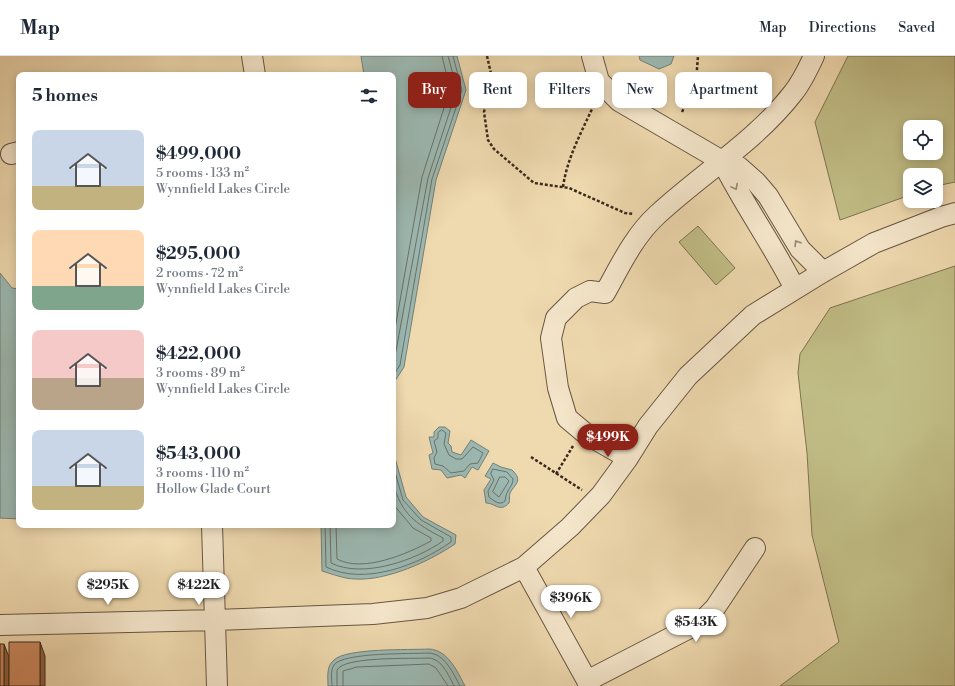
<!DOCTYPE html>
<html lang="en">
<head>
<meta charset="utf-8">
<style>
  body { margin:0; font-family:"Libre Bodoni",serif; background:#f2f2f3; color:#1f2937; height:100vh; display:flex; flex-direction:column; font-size:15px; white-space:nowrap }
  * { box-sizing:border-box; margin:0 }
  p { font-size:13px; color:#747a83 }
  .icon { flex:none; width:22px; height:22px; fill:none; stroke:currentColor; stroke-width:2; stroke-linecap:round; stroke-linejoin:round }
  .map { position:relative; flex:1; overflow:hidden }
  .panel { position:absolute; left:16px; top:16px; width:380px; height:456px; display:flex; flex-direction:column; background:#fff; border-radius:8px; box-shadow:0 2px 10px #0003 }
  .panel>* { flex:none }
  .hud { position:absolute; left:408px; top:16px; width:380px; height:36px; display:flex; gap:8px }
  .buttons { position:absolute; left:903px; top:64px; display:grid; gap:8px }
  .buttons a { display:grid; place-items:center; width:40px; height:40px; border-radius:8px; background:#fff; box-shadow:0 2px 10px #0003; font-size:20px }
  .price { position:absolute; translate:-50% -34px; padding:0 9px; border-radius:14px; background:#fff; color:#222; font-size:13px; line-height:26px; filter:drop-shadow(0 1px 2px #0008) }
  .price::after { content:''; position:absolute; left:50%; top:24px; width:12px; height:9px; margin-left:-6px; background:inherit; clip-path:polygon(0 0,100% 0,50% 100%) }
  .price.current { background:#8f2418; color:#fff }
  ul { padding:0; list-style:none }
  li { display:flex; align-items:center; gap:12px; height:100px; padding:0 16px }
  li span { display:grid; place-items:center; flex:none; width:112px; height:80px; border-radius:8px; color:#555 }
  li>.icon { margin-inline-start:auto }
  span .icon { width:48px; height:48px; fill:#fffc; stroke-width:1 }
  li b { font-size:17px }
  h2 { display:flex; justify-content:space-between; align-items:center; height:48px; padding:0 16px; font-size:17px }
  .chip { padding:0 14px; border-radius:8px; background:#fff; box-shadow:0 2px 10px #0003; font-size:14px; line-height:36px }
  .chip.current { background:#8f2418; color:#fff }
  header { display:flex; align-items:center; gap:24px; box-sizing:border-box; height:56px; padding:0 20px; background:#fff; border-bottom:1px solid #e0e1e3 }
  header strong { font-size:19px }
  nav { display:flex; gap:22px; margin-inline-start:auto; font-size:14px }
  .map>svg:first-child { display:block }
</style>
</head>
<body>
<header>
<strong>Map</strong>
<nav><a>Map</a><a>Directions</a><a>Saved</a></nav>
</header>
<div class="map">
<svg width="955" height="630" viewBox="0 0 955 630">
  <rect width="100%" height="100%" fill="#efd9af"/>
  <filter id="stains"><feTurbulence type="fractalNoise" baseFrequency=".005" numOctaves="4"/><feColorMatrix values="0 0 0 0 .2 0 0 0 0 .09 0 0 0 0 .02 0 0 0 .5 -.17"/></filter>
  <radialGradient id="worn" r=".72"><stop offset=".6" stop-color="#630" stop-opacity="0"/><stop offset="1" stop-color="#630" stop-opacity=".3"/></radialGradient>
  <path fill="#c1bd86" stroke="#7e7452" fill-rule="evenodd" d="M848 0H955V126L936 130V119H910V139L840 164 815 66ZM910 71H936V97H910Z
    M698 170 735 212 716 229 679 186Z
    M955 210V630H780L839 586 812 479 807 397 798 317 800 298 830 252Z"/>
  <path fill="#9cb9b3" stroke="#758077" d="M361 0H457L466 34 436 124 404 311 393 328V19H364Z
    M639 0H674L671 8 659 13 640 4Z
    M0 217 12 232 19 233V463L0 462Z
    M439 371H445L450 375 448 387 451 390 452 396 461 399 471 384 489 395 478 414 472 411 465 422 461 419 447 422 441 414 432 413 429 399 433 397 429 381H434V376Z
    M393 395 406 441 423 461 456 479 455 488C430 505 387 525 355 523 345 523 332 518 322 515L321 469H393Z
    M493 407 501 411 512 414C524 425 514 429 510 437 509 440 510 444 509 447 500 457 495 447 486 447L484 434 491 423 485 420Z
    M429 593C448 594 457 615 465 630H328C328 621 326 610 334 604 346 592 409 594 429 593Z"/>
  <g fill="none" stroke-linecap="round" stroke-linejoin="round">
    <path stroke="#6b7268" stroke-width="1" d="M393 284 422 121 450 33 442 0
      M393 311 428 122 457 33 448 0
      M393 320 400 309 432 123 462 34 453 0
      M442 374 446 377 444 388 449 399 456 403H462L473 391 483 397 478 407 470 408 464 415 451 417 443 410 435 408 434 402 437 396 434 385 438 382V377Z
      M493 413 507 416 513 423C513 431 506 433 505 445 500 450 494 445 489 441L488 435 494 424 491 418Z
      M500 421H505L509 425 499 441 493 436Z
      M325 469 326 511C365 530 418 509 451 486V481L421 464 403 444 393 409
      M330 469 331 507C363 523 416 504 443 485V482C415 467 402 459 393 427
      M336 469 337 503C363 517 407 498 431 485V482L413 472 393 448
      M332 630C332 623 330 615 334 609 343 596 412 598 429 597 445 598 453 617 460 630
      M337 630V614C344 600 412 603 429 602 442 603 449 620 454 630
      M343 630V615L357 611 429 608 436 612 448 630"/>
    <defs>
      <path id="minor" d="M252 0 255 19
        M592 0 599 25 619 45 722 105
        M11 98 19 96
        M795 233C773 189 744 149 722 105L739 111 756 126 768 140 800 193 823 216
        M628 402 586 378 567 362 558 332 551 282 556 262 576 242 590 235 605 237C620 210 634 180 657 159 701 118 756 85 793 37 802 26 808 13 814 0
        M212 469 217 630
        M524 511 590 630
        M0 569 216 564 373 558 427 552 461 542 524 511 570 471 601 439 628 402 648 370 688 320 753 259 823 216 874 187 941 161 955 157
        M587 625 701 566 715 552 755 492"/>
    </defs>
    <use href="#minor" stroke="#675642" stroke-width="22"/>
    <path stroke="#3a2a1d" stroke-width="2.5" stroke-dasharray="3 2" stroke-linecap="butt" d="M487 0 492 22 484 56 488 84 494 93 534 127 569 132 625 157 634 158
      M682 56 696 26 698 0
      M563 131C567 103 580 79 592 53
      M531 401 582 434
      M556 418 573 390"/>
    <use href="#minor" stroke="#f5e6cb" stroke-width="20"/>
  </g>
  <path fill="#8e5f42" stroke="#3a2a1d" d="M40 586 45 600V630H40Z
    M4 588 9 601V630H4Z"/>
  <path fill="#cb885f" stroke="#3a2a1d" d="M9 586H40V630H9Z
    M0 588H4V630H0Z"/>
  <defs><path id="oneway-chevron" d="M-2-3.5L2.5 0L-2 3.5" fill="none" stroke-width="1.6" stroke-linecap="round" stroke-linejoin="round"/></defs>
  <g stroke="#988874">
    <use href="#oneway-chevron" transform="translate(735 131) rotate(62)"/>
    <use href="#oneway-chevron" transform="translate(797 187) rotate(-122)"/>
  </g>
  <rect width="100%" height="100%" filter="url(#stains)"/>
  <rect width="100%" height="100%" fill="url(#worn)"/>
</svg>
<div class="buttons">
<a><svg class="icon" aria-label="locate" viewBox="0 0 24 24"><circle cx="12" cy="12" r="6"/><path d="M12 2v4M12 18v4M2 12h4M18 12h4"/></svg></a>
<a><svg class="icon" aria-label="layers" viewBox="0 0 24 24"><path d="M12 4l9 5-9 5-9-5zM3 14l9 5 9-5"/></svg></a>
</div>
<b class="price current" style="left:608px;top:402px">$499K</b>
<b class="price" style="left:108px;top:550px">$295K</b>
<b class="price" style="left:199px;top:550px">$422K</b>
<b class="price" style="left:571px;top:563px">$396K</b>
<b class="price" style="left:696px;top:587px">$543K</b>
<div class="hud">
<a class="chip current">Buy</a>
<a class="chip">Rent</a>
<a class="chip">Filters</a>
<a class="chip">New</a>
<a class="chip">Apartment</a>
</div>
<section class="panel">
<h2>5 homes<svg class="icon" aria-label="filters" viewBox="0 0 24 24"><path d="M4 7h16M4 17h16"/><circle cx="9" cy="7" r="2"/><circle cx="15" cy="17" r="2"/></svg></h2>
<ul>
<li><span style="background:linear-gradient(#c9d6e8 70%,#c2b280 0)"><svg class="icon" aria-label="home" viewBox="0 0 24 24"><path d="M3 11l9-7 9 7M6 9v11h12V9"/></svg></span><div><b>$499,000</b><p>5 rooms · 133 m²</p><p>Wynnfield Lakes Circle</p></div></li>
<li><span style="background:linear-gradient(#ffd9b3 70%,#7fa58c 0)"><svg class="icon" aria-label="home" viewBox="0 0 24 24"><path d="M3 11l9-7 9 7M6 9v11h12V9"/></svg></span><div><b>$295,000</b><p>2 rooms · 72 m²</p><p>Wynnfield Lakes Circle</p></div></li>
<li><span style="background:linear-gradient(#f6c9c9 60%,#b9a48a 0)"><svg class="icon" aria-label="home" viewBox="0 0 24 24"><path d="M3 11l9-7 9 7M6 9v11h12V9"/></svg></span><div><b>$422,000</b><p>3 rooms · 89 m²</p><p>Wynnfield Lakes Circle</p></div></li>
<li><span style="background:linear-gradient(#c9d6e8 70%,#c2b280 0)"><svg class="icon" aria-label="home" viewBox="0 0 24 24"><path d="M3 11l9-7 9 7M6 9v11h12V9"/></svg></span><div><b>$543,000</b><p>3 rooms · 110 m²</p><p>Hollow Glade Court</p></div></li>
</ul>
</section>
</div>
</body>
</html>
